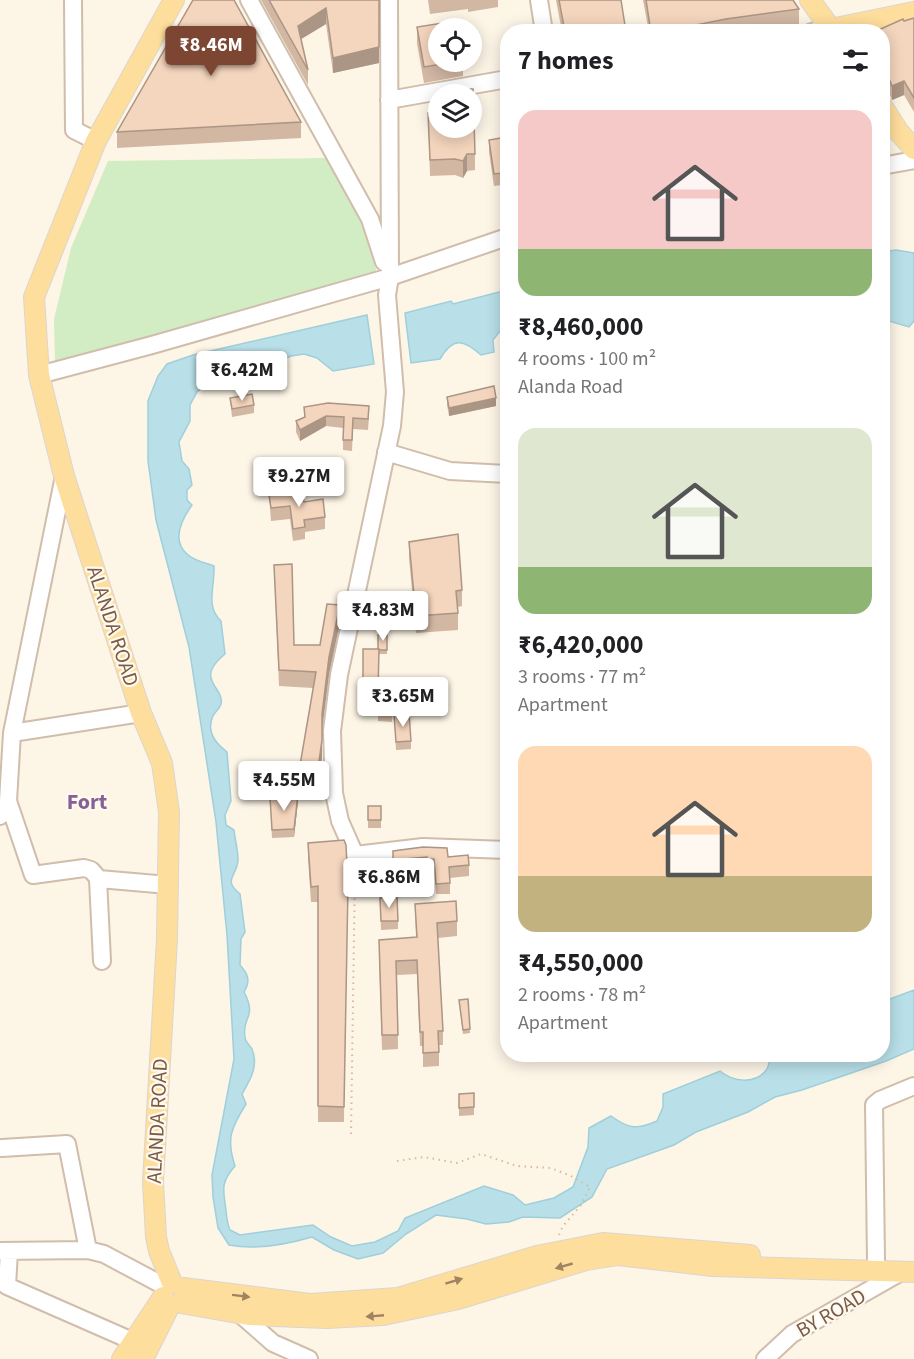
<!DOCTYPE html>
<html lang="en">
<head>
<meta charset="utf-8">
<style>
  body { margin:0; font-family:"Source Sans 3",sans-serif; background:#f2f2f2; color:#202124; height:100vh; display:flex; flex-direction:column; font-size:22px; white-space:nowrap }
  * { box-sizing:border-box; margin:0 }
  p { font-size:20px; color:#757577 }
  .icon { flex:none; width:33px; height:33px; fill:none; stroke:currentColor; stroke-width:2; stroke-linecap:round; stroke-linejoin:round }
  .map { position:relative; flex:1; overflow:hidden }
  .drawer { position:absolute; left:500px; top:24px; width:390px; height:1038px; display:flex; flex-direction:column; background:#fff; border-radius:24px; box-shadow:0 3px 15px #0003 }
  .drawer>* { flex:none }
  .buttons { position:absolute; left:428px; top:18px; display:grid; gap:12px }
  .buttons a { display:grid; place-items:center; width:54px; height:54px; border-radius:50%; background:#fff; box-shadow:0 3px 15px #0003; font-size:30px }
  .price { position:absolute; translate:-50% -51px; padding:0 14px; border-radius:6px; background:#fff; color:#222; font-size:20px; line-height:39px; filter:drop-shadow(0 2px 3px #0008) }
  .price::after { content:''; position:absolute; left:50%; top:36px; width:18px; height:14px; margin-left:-9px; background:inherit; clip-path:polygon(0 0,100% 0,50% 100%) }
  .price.active { background:#7c4633; color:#fff }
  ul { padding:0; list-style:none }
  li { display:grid; align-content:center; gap:12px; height:318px; padding:0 18px }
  li span { display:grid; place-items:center; height:186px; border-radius:18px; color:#555 }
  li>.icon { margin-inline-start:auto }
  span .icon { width:108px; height:108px; fill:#fffc; stroke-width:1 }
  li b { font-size:26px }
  h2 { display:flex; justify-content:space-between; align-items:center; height:72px; padding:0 18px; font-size:26px }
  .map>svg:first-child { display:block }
</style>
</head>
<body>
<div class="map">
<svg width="914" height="1359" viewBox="0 0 914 1359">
  <rect width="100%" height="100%" fill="#fdf5e6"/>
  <path fill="#d2ecc4" d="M328 158 364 227 377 273 55 362 54 319 71 248 108 161Z"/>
  <path fill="#b9dfe8" stroke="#9fcfdb" stroke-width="1.5" d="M896 250 914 253V321L909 327 882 319V252Z
    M507 290V322L493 340 494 352 481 355C463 339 453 337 440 359L411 363 405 313 451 301 453 304Z
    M367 315 374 364 333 371 317 358 304 354 291 356 276 363 265 372 233 382 225 377 212 380 197 392 190 405V421L179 442 182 461 189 469 192 485 187 490V500L192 505C182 519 171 540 187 554 194 561 206 563 214 566 215 587 205 606 221 621L225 654C193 680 225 687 221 704 220 708 215 712 213 716 206 731 215 743 227 752L231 801 225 815 226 825 234 830C235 839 238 850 238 860 237 877 222 879 240 894L245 932 241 939 240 965C248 974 251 981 244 992 258 1018 241 1017 245 1037 245 1042 250 1045 252 1049 259 1066 250 1080 242 1094L246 1104C231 1128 226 1139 235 1166 219 1184 224 1191 226 1211 227 1219 227 1223 230 1230L240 1235 313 1225 331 1237 352 1246 375 1242 398 1231 405 1218 484 1186 513 1195 525 1205 554 1198 573 1187 588 1147 589 1128 611 1116C629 1129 637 1130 657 1121L663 1107V1094L720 1071C733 1082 756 1085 767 1069 769 1065 770 1058 771 1055L882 1054V1010L885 1008 887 1000 914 990V1049L886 1061 802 1090 775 1097 748 1112 696 1132 674 1145 607 1169 592 1197 560 1218 523 1217 509 1222 486 1224 467 1219 436 1215 406 1234 383 1253 358 1259 334 1250 312 1237C285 1245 256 1250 229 1245L218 1228 213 1197 212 1175 234 1059 227 935 216 822 189 647 156 520 148 461V401L158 376 167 364 193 355Z"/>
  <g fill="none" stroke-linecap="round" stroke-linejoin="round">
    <defs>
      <path id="minor" d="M73 0 74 130 96 141
        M249 0 370 219 384 262
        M389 0 390 277 387 295 395 392 392 426 339 675 332 731 334 793 340 821 355 855 423 847 507 850
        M539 0 544 32
        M812 32 831 29
        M389 100 507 79
        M882 166 914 160
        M39 375 152 345 390 277 507 237
        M386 452 450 471 507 474
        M12 733 141 713
        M8 801 33 875 84 868 91 870 99 879 168 885
        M0 816 8 801 12 733 64 476
        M98 879 102 961
        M2 1148 67 1144 88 1250
        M0 1251 88 1250 104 1254 166 1287
        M9 1251 7 1286 146 1347
        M876 1260 874 1105 880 1100 914 1086
        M240 1314 273 1343 309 1359
        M765 1359 792 1334 901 1272"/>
      <path id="major" d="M810 0 833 32
        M831 29 914 12
        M882 106 898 131 914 149
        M172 1283 159 1251 156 1237 153 1182 167 939 169 812 162 763 141 713 64 476 39 375 34 297 96 141 174 0
        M183 1288 310 1304 398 1298 537 1256 603 1243 750 1255
        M181 1303 249 1315 327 1318 383 1315 458 1299 586 1260 618 1255 713 1266 914 1272
        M122 1359 163 1297
        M143 1359 170 1305"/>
    </defs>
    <use href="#minor" stroke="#d0bdab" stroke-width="20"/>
    <use href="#major" stroke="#dcd5d0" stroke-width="22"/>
    <path stroke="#d9b89f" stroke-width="2" stroke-dasharray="1.5 4.5" stroke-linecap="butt" d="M351 1134 355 870
      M397 1161 424 1157 457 1163 481 1154 517 1166 551 1168 571 1176 590 1187 581 1205 563 1226 559 1235"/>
    <use href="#minor" stroke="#fff" stroke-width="16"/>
    <use href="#major" stroke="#fede9c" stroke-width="20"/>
  </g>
  <path fill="#d2b7a3" d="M261 0H379V63L333 73 326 24 301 39 308 70V85Z
    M428 0H498V7L468 12V9L430 14Z
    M556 0H621L626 32H562Z
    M643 0H793L799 9V25L755 32H649Z
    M914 18V112L904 95 892 100 890 95H887L882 83V32Z
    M417 27 438 62H470V66L463 67V76L424 83 417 43Z
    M428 113 475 154V170L467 171 463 178 455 175 430 176Z
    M301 122V138L117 148V132Z
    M507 137V215L502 185 494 186 489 152V140Z
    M447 397 496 406 449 416 447 405Z
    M230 398 254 405V413L232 417Z
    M304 407 369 417 368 430 353 429 352 451 343 450V428L326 426 300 441 296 432V421L304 418Z
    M269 495 304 502 325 517V529L305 532V539L293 541 290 519 271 521Z
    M409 542 462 590V606L458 607V630L416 633 409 558Z
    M274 565 294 645H320L340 622 329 674 322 727V757L317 792 299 788V771L313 688 279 686Z
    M387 635V654H379L378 699H393L392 722 378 721V704H363V649H378Z
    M394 715 411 741V749L396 750Z
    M270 797 298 802 294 837 272 838Z
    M368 806H381V828H368Z
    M308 843 346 845 344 1122H318V902H311L308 858Z
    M393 851 448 857 469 865V876L450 878V894H436L434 870H428L427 868 393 871Z
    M380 898 398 921V929L381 930Z
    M415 904 457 921V936L438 938 443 1031V1045H439V1066L423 1067V1046H420L417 974 397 975 398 1049 382 1050 379 954 416 937Z
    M468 999 470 1033 463 1034 459 1000Z
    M474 1093V1115L459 1116V1094Z"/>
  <path fill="#ab9584" d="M326 8V24L298 41V26Z
    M379 47V63L333 73V58Z
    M904 81V95L892 100V86Z
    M889 136V152L882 155V139Z
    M467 154V171L463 178V161Z
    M496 398V406L449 416V408Z
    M326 416V426L300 441V430Z
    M340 605V622L329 674 322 730V714L329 657Z
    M322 740V757L317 792V775Z
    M298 794V802L294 837V829Z"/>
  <path fill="#f4d5bd" stroke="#ab9584" stroke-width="1.5" d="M193 0H234L301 122 117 132Z
    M269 0H379V47L333 58 326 8 298 26 308 70Z
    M559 0H621L626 32H565Z
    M646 0H793L799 9 726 19 681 28 679 32H651Z
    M914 18V98L904 81 892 86 890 81H887L882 69V32H874L903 19 904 21Z
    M455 21 456 25 466 27 467 28H438V62H454L424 67 417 27Z
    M810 30 812 32H800Z
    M457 89H473L475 154H467L463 161 455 159 430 160 428 113 436 112 435 100 438 99V128H471V94H457Z
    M882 123 889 136 882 139Z
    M507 137V202L502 173 494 174 489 140Z
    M494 386 496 398 449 408 447 397Z
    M252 394 254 405 232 409 230 398Z
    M328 403 369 406 368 419 353 418 352 440H343L344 417 326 416 300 430 296 421 305 417 304 407Z
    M302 492 304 502 323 499 325 517 304 520 305 527 293 529 290 506 271 508 269 495Z
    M458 534 462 590 456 591 458 613 416 616 409 542Z
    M292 564 294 645H320L327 604 340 605 329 657 322 714V740L317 775 299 771 316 672 279 670 274 565Z
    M378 635H387V650H379L378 649Z
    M363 649H379L378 692 363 691Z
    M378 699H393L392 714 378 713Z
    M409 714 411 741 396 742 394 715Z
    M289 794H298L294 829 272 830 270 797 289 796Z
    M368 806H381V820H368Z
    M344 840 346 845 348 885 344 1107 318 1106V886L311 887 308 843Z
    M423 847 447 848 448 857 468 855 469 865 449 867 450 883 436 884 434 859H428L427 857 393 860V851Z
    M397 897 398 921H381L380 898Z
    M456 901 457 921 437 923 443 1031H438L439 1052 423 1053V1032H420L417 960 396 961 398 1035H382L379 940 417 937 415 904Z
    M468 999 470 1029 463 1030 459 1000Z
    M474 1093V1107L459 1108V1094Z"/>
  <defs><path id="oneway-solid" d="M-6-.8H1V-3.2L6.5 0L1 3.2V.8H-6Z" transform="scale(1.5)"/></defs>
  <g fill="#a08362">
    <use href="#oneway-solid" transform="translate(564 1266) rotate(164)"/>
    <use href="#oneway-solid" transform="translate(454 1281) rotate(-17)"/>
    <use href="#oneway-solid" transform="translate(241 1296) rotate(7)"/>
    <use href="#oneway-solid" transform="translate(375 1316) rotate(175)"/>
  </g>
  <g text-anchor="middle" stroke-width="4.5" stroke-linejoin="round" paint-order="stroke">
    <g font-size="21" fill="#785c49" stroke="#fff9ee">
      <text transform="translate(113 626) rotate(72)" y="7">ALANDA ROAD</text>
      <text transform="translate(157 1121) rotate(-87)" y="7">ALANDA ROAD</text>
      <text transform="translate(831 1313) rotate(-30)" y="7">BY ROAD</text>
    </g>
    <g font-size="22" font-weight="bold" fill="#866195" stroke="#fff9ee">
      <text x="87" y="809">Fort</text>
    </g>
  </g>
</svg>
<div class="buttons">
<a><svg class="icon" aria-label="locate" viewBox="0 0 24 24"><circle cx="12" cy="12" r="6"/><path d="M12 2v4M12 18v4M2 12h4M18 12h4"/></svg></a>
<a><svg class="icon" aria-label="layers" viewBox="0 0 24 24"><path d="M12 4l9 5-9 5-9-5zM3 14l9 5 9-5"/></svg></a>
</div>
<b class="price active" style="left:211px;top:77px">₹8.46M</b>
<b class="price" style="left:242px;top:402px">₹6.42M</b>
<b class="price" style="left:299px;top:508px">₹9.27M</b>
<b class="price" style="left:383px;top:642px">₹4.83M</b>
<b class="price" style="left:403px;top:728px">₹3.65M</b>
<b class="price" style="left:284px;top:812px">₹4.55M</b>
<b class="price" style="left:389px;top:909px">₹6.86M</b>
<section class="drawer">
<h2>7 homes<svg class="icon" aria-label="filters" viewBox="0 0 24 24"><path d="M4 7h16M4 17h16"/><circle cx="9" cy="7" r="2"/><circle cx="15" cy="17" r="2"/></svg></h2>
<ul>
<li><span style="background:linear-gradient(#f6c9c9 75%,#8fb573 0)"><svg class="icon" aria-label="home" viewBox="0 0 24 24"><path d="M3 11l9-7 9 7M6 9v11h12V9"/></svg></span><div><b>₹8,460,000</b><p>4 rooms · 100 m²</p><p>Alanda Road</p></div></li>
<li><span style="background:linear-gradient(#dfe7d0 75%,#8fb573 0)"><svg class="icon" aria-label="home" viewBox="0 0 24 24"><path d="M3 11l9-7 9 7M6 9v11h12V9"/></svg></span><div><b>₹6,420,000</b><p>3 rooms · 77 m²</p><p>Apartment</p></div></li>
<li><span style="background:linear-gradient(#ffd9b3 70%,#c2b280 0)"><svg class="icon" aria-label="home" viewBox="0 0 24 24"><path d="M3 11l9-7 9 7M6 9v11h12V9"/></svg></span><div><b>₹4,550,000</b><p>2 rooms · 78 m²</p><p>Apartment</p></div></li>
</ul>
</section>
</div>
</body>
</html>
